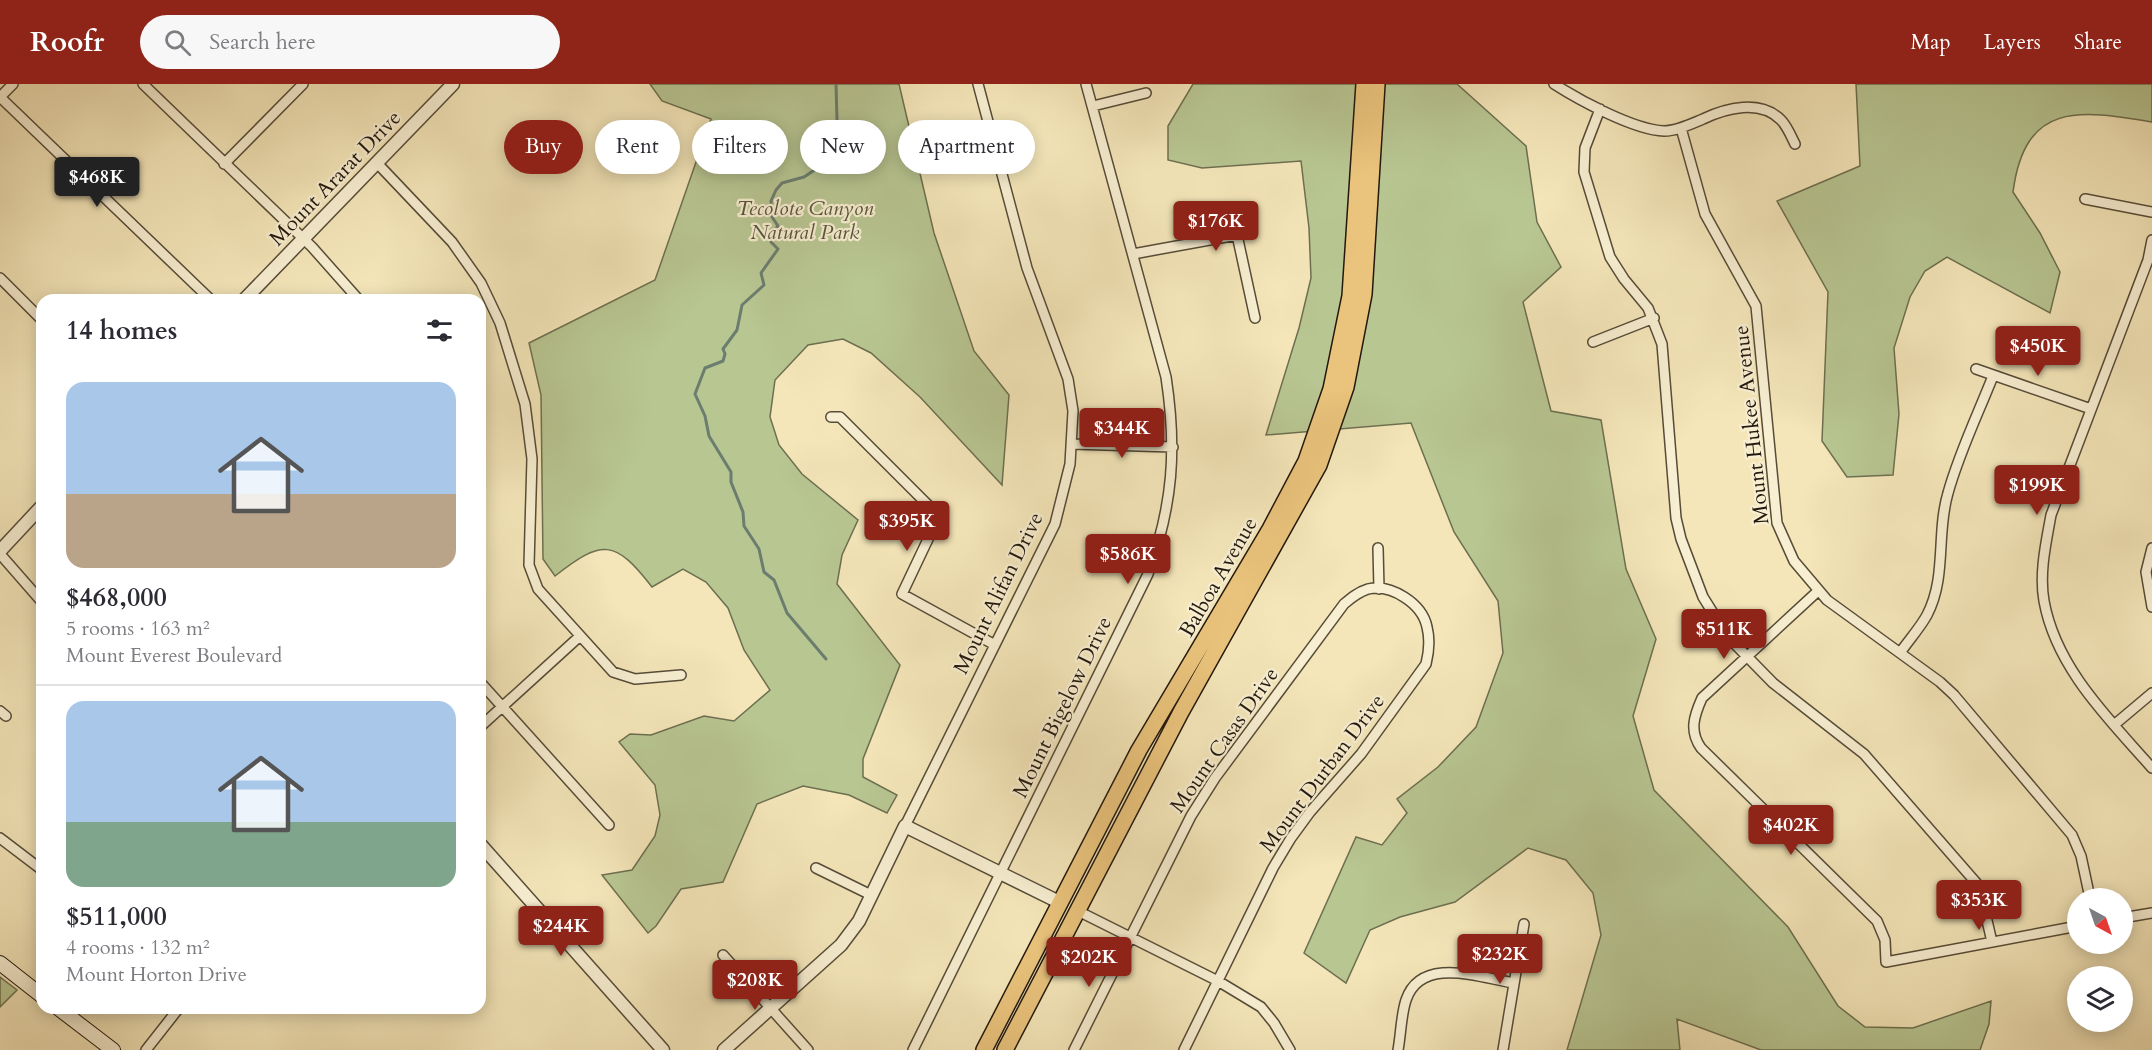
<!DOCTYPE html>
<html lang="en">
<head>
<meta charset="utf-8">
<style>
  body { margin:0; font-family:Cardo,serif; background:#f7f7f7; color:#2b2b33; height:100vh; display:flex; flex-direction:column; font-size:22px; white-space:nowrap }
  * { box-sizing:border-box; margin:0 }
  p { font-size:20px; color:#7c7c81 }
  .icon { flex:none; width:33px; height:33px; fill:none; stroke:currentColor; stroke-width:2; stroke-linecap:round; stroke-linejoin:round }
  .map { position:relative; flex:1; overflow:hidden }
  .panel { position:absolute; left:36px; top:210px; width:450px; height:720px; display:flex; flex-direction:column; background:#fff; border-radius:18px; box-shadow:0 3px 15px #0003 }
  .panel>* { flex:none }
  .banner { position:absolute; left:504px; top:36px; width:570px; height:54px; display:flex; gap:12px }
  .needle { width:39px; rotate:140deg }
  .tools { position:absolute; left:2067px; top:804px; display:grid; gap:12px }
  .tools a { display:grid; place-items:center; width:66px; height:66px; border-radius:50%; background:#fff; box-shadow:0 3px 15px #0003; font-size:30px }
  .price { position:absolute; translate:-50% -51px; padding:0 14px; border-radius:6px; background:#8f2418; color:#fff; font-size:20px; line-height:39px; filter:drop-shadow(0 2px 3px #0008) }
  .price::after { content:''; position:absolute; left:50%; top:36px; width:18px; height:14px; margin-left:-9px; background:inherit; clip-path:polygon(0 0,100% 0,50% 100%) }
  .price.active { background:#222; color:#fff }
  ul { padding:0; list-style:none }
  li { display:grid; align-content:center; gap:12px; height:318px; padding:0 30px }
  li+li { border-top:2px solid #e1e1e2 }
  li span { display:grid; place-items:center; height:186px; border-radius:18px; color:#555 }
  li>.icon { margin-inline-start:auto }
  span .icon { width:108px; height:108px; fill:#fffc; stroke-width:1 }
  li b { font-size:26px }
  h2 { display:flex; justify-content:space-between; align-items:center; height:72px; padding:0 30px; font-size:26px }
  .tag { padding:0 21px; border-radius:27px; background:#fff; box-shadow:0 3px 15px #0003; font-size:21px; line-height:54px }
  .tag.active { background:#8f2418; color:#fff }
  header { display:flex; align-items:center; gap:36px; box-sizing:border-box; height:84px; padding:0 30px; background:#8f2418; color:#fff }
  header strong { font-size:28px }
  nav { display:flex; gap:33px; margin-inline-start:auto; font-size:21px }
  .search { width:420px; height:54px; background:#f7f7f7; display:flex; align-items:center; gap:15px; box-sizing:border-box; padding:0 21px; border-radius:33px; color:#7c7c81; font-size:22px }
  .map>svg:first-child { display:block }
</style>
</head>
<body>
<header>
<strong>Roofr</strong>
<div class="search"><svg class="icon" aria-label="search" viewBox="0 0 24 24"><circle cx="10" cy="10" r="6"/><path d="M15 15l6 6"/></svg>Search here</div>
<nav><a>Map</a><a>Layers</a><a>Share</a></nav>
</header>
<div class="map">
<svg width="2152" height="966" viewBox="0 0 2152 966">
  <rect width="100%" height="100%" fill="#f4e6b9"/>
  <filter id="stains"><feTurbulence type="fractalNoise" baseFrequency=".00333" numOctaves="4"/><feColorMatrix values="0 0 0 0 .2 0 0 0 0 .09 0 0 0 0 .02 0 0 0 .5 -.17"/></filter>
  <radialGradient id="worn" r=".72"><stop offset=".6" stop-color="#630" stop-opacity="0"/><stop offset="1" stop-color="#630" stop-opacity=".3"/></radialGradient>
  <path fill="#b8c692" stroke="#6d6f50" stroke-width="1.5" d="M650 0H899L934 149 974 267 1009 311 1002 401 920 313 871 269 843 255 808 261 775 296 770 333 779 361 802 390 858 436 842 471 837 500 900 581 863 675V693L897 711 887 729 849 711 803 702 757 720 723 798 681 805 656 842 648 849 602 791 632 786 655 752 660 731 655 701 619 658 630 650 651 651 704 632 734 637 770 606 744 566 728 524 706 498 683 485 652 503C615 455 602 455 555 492L543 475 541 311 529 259 655 196 711 35 662 17Z
    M1193 0H1457L1526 62 1537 138 1561 183 1523 218 1551 327 1601 336 1626 485 1656 555 1633 632 1654 706 1788 843 1838 922 1865 943 1913 944 1991 917 1989 940 1980 966H1761L1677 935 1680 966H1567L1601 851 1593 809 1566 776 1528 764 1455 818 1400 833 1370 846 1346 899 1304 869 1356 753 1382 761 1407 729 1397 715 1438 683 1476 643 1503 569 1498 517 1454 448 1411 339 1266 351 1299 244 1311 194 1309 144 1301 77 1202 84 1168 76V42Z
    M1856 0H2152V38C2079 26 2025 17 2013 108L2040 149 2060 188 2050 229 1947 173 1925 187 1910 213 1894 264 1899 330 1893 391 1847 393 1822 357 1828 208 1777 117 1860 82Z
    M0 893 17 906 0 923Z"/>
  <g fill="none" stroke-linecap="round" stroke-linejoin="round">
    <path stroke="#6b7d6f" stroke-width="3" d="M826 575 787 529 774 496 764 488 759 465 744 442 743 428 731 398V388L709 352 705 332 695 310 705 284 723 277 725 270 723 265 737 246 742 221 764 201 761 189 778 165 771 158 770 152 778 142 772 133 771 117 776 106 782 99 804 93 813 87 825 77 833 62 832 51 837 36 836 0"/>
    <defs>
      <path id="minor" d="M143 0 312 163 359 216
        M1554 0C1579 16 1634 46 1664 47 1677 47 1691 40 1703 35 1726 24 1760 15 1781 36 1787 42 1791 52 1795 60
        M0 13 211 216
        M0 13 13 0
        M1093 22 1146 9
        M1600 25 1585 64 1584 88 1610 173 1624 195 1648 224 1662 260 1676 434 1681 455 1703 513 1728 553 1773 599 1864 670 1979 802 1992 858
        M1681 44 1705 130 1756 222 1777 439 1794 477 1827 516 1940 598 1954 611 2072 751 2081 772 2090 814
        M377 79 452 158 481 199 500 239 525 320 532 375 529 481 538 505 613 588 635 595 681 591
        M224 80 303 0
        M2085 115 2152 128
        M2152 156 2148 176 2051 431C2046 459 2039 489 2044 517 2056 584 2109 635 2152 684
        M1133 170 1237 151 1255 234
        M0 194 42 236
        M1593 258 1654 234
        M1976 285 2091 325
        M831 333H840L939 432 902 510 995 561
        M1072 360 1173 363
        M1378 464 1379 505
        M2152 464 2146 488 2152 523
        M0 470 42 518
        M1818 507 1702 614C1694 632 1689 647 1701 664L1877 837 1885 856 1886 878 2078 842
        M1900 569C1908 557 1920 544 1927 531 1947 493 1936 449 1948 409 1959 369 1978 330 1993 292
        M480 598 609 741
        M0 627 6 632
        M2114 641 2152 609
        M480 643 580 552
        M905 742 1055 440 1070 380 1073 327 1068 295 1027 184 978 0
        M0 754 42 786
        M816 784 871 811
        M1076 826 1218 897 1261 923 1274 939 1290 966
        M2122 834 2152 829
        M723 871 808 966
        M146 966 179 924
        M913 966 1148 490C1173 421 1177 365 1166 293L1086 0
        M1074 966 1191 732 1215 694 1344 520C1351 514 1358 508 1368 505 1391 500 1422 519 1427 543 1430 555 1429 568 1426 580L1361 670 1310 728 1291 754 1273 784 1184 966
        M1398 966C1401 950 1401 931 1406 916 1421 871 1481 894 1514 899
        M1503 966 1524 840"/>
      <path id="tertiary" d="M244 216 453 0
        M0 467 42 422
        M480 760 663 966
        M724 966 841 861 859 837 905 742 1059 818"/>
      <path id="secondary" d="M0 879 42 912
        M58 924 113 966"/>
      <path id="primary" d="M984 966 1139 666 1270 445 1306 377 1331 305 1350 212 1364 0
        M1005 966 1181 628 1319 381 1346 303 1364 210 1377 0"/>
    </defs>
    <use href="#minor" stroke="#564c38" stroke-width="12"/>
    <use href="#tertiary" stroke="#564c38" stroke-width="15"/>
    <use href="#secondary" stroke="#22180d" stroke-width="16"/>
    <use href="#primary" stroke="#22180d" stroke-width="18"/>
    <use href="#minor" stroke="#f8efd2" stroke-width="9"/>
    <use href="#tertiary" stroke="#f8efd2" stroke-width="12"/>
    <use href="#secondary" stroke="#f8efd2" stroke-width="14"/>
    <use href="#primary" stroke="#eac37c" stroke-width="15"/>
  </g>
  <g text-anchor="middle" stroke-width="4.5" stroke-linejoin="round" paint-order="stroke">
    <g font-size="21" fill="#22180d" stroke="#f8efd2">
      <text transform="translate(335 94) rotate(-46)" y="7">Mount Ararat Drive</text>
      <text transform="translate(1751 341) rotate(-96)" y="7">Mount Hukee Avenue</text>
      <text transform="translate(1218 493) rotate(-60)" y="7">Balboa Avenue</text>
      <text transform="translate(998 509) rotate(-64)" y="7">Mount Alifan Drive</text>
      <text transform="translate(1062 623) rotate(-64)" y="7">Mount Bigelow Drive</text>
      <text transform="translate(1224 656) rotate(-55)" y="7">Mount Casas Drive</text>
      <text transform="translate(1322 689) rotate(-53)" y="7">Mount Durban Drive</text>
    </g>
    <g font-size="21" font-style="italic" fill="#56553c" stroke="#f8efd2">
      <text x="805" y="131">Tecolote Canyon<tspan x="805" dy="24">Natural Park</tspan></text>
    </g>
  </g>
  <rect width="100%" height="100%" filter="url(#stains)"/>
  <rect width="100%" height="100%" fill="url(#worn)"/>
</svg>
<div class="tools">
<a><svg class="needle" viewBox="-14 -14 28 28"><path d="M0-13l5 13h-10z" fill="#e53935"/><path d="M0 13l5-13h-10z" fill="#7c7c81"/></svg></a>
<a><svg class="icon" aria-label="layers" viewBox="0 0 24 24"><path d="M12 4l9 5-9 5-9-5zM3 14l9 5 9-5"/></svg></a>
</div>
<b class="price active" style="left:97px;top:124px">$468K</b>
<b class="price" style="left:1216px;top:168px">$176K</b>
<b class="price" style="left:2038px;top:293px">$450K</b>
<b class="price" style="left:1122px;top:375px">$344K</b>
<b class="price" style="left:2037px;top:432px">$199K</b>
<b class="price" style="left:907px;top:468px">$395K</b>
<b class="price" style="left:1128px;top:501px">$586K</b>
<b class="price" style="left:1724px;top:576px">$511K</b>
<b class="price" style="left:1791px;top:772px">$402K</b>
<b class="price" style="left:1979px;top:847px">$353K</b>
<b class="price" style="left:561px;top:873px">$244K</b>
<b class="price" style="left:1500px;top:901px">$232K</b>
<b class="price" style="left:1089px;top:904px">$202K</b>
<b class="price" style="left:755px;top:927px">$208K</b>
<div class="banner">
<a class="tag active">Buy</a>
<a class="tag">Rent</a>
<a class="tag">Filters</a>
<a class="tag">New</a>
<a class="tag">Apartment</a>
</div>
<section class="panel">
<h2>14 homes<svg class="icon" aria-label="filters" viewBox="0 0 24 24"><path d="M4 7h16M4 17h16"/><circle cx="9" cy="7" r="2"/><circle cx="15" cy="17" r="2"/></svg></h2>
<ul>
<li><span style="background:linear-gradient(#a9c7e8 60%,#b9a48a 0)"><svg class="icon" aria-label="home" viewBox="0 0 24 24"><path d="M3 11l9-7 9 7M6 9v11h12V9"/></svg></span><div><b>$468,000</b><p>5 rooms · 163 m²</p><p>Mount Everest Boulevard</p></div></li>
<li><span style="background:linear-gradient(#a9c7e8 65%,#7fa58c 0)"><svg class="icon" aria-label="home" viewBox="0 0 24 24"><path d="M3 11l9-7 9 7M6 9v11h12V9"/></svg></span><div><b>$511,000</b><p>4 rooms · 132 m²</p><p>Mount Horton Drive</p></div></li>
</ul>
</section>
</div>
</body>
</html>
